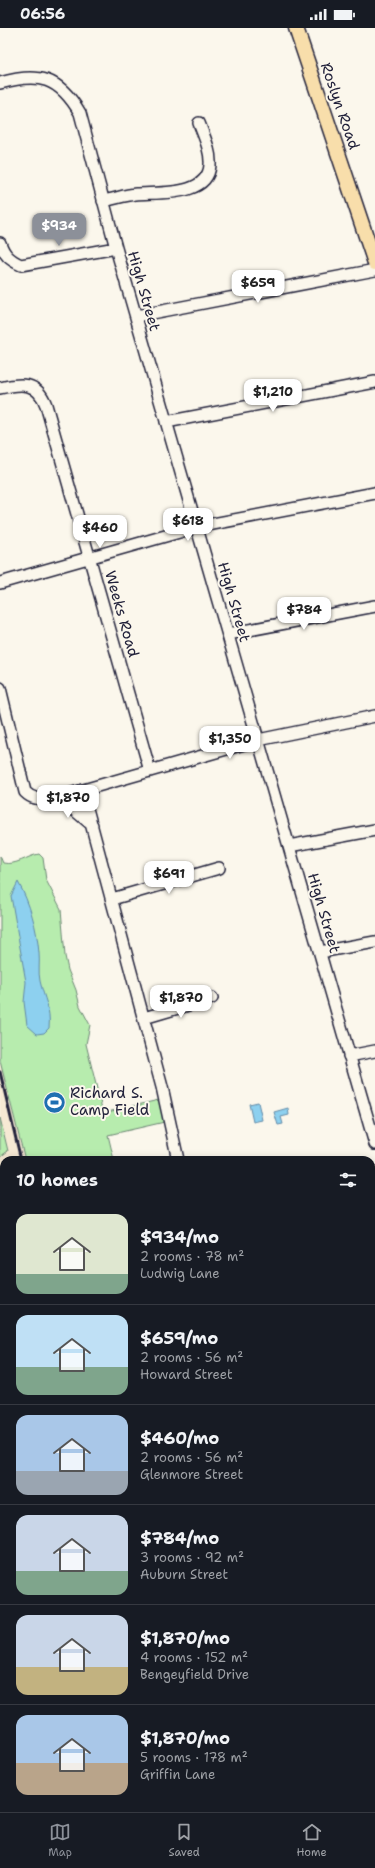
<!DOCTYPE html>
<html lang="en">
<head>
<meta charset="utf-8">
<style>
  body { margin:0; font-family:"Shantell Sans",sans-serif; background:#242831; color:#f1f3f6; height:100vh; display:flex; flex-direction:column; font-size:15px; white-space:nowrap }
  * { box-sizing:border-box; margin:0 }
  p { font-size:13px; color:#9ea1a6 }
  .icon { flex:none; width:22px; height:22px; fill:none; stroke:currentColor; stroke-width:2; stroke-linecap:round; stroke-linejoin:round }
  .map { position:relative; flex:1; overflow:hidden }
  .panel { position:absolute; left:0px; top:1128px; width:375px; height:656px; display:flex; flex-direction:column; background:#171b24; border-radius:12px 12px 0 0; box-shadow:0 2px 10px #0003 }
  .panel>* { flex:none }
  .price { position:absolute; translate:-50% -34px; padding:0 9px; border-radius:8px; background:#fff; color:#222; font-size:13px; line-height:26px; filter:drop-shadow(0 1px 2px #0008) }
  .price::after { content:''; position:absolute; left:50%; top:24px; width:12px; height:9px; margin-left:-6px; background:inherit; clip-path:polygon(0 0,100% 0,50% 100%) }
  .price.active { background:#8c9099; color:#fff }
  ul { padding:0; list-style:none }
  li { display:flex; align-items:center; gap:12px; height:100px; padding:0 16px }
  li+li { border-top:1px solid #363941 }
  li span { display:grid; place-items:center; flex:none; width:112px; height:80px; border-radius:12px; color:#555 }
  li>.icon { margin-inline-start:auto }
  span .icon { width:48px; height:48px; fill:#fffc; stroke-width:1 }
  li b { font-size:17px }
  h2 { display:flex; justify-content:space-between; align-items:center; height:48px; padding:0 16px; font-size:17px }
  .status { display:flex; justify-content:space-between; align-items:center; height:28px; padding:0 20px; background:#171b24; direction:ltr }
  .status svg { height:11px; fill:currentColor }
  .dock { display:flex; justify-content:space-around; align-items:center; height:56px; border-top:1px solid #363941; background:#171b24; font-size:11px; color:#9ea1a6 }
  .dock a { display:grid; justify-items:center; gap:2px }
  .dock .active { color:#8c9099 }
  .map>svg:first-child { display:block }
</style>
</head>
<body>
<div class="status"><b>06:56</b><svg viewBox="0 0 49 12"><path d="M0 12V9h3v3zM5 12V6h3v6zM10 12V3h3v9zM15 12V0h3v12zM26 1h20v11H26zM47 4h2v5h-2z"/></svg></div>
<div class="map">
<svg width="375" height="1784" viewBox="0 0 375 1784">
  <rect width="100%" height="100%" fill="#fbf7ec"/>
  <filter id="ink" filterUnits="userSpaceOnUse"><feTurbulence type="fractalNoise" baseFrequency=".025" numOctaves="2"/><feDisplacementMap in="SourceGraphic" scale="8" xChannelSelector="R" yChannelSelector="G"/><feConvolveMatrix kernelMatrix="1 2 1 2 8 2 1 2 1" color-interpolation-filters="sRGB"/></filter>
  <g filter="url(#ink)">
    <path fill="#f6e9d4" d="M0 1033 25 1132H4V1449H0V1125L8 1122 0 1090Z
      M161 1780H182L183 1784H162Z"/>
    <path fill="#b7ecae" stroke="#6c8774" d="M39 826 43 830 46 852 61 881 65 928 68 942 76 962 80 978 90 997 86 1016 103 1085 163 1071 169 1093 108 1107 114 1132H25L0 1033V828L3 835C16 838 27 828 39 826Z
      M0 1090 8 1123 0 1129Z
      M375 1674V1784H242L241 1780H371V1675Z"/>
    <path fill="#8dd0ef" stroke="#628aa7" d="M18 854C30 875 37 901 39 925 40 934 38 944 40 953 44 971 51 980 49 1000L44 1005 37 1006 27 997 24 974 26 954 11 868Z
      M258 1074 262 1092 253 1094 249 1076Z
      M288 1080 289 1087 281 1089 283 1096 278 1097 274 1084Z"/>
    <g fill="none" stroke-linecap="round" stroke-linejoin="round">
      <defs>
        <path id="minor" d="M0 55C39 44 59 49 80 85L116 220 375 1116
          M103 173C114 171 125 167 136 166 159 164 208 169 210 137 211 123 204 108 199 95
          M0 215C4 227 10 232 21 237L116 220
          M136 288 375 242
          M0 360C21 355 37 353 46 377L150 743
          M166 394 375 354
          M0 555 197 499 375 465
          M228 606 375 578
          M0 660 25 764C33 772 41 771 52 771L258 712 375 688
          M82 762 162 1059 178 1132
          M52 771 73 781 92 797
          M289 818 375 802
          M112 871 219 840
          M320 924 375 914
          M144 990 212 970
          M349 1028 375 1023
          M371 1337H375
          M0 1351 4 1368
          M0 1449H4
          M371 1453 375 1452
          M371 1562 375 1561
          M371 1676 375 1675
          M102 1780 103 1784
          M241 1780 242 1784
          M70 1784 87 1780"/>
        <path id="major" d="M296 0 375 235
          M371 1147 375 1146
          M0 1279 4 1277
          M0 1294 4 1292"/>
      </defs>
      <use href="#minor" stroke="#22223b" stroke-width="14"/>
      <use href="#major" stroke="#22223b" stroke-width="17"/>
      <use href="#minor" stroke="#fbf7ec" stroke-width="11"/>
      <use href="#major" stroke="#f8deab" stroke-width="14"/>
      <path stroke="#22223b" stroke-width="3" d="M0 1044 21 1132
        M169 1780V1784"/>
    </g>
  </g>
  <defs>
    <symbol id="stadium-disc" viewBox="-11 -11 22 22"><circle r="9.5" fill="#1f6fb2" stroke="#fbf7ec"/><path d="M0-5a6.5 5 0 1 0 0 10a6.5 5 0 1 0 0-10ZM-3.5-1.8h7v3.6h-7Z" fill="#fff"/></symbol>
  </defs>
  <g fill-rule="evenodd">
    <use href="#stadium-disc" x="42" y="1062" width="25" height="25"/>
  </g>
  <g text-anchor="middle" stroke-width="4" stroke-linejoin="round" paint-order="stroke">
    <g font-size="15" fill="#22223b" stroke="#fbf7ec">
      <text transform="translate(340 78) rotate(71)" y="5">Roslyn Road</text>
      <text transform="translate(144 263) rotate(74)" y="5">High Street</text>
      <text transform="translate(234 574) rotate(74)" y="5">High Street</text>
      <text transform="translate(122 586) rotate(74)" y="5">Weeks Road</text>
      <text transform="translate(324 885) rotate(74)" y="5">High Street</text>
    </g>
    <g font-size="15" fill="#22223b" stroke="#fbf7ec" text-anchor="start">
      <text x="70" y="1070">Richard S.<tspan x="70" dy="17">Camp Field</tspan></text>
    </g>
  </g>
</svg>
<b class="price active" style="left:59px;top:219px">$934</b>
<b class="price" style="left:258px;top:276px">$659</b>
<b class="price" style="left:273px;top:385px">$1,210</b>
<b class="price" style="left:188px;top:514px">$618</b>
<b class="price" style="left:100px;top:521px">$460</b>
<b class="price" style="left:304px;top:603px">$784</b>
<b class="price" style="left:230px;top:732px">$1,350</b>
<b class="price" style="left:68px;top:791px">$1,870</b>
<b class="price" style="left:169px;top:867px">$691</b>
<b class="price" style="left:181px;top:991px">$1,870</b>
<section class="panel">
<h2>10 homes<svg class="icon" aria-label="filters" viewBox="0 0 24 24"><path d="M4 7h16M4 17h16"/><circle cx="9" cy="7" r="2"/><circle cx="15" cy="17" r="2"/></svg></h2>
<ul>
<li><span style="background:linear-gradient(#dfe7d0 75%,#7fa58c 0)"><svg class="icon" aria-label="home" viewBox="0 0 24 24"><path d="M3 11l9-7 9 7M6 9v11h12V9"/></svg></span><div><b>$934/mo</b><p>2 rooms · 78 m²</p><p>Ludwig Lane</p></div></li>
<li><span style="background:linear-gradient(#bfe0f5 65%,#7fa58c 0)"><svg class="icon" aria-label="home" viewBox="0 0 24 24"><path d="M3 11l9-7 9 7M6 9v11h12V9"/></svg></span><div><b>$659/mo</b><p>2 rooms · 56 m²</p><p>Howard Street</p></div></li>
<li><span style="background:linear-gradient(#a9c7e8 70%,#9aa5b1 0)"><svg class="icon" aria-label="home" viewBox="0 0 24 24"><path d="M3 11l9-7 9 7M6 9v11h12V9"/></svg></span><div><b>$460/mo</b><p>2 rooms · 56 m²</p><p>Glenmore Street</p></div></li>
<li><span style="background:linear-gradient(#c9d6e8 70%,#7fa58c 0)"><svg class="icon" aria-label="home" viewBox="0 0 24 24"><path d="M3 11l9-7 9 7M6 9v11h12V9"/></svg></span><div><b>$784/mo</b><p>3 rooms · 92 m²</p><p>Auburn Street</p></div></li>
<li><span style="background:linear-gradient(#c9d6e8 65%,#c2b280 0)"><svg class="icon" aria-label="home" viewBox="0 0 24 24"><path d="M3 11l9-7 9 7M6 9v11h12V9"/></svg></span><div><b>$1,870/mo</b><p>4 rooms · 152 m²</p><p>Bengeyfield Drive</p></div></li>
<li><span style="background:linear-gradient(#a9c7e8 60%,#b9a48a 0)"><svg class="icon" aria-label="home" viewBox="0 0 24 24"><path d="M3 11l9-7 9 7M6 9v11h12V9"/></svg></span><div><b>$1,870/mo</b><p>5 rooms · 178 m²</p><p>Griffin Lane</p></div></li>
</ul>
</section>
</div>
<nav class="dock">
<a class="active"><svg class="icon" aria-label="map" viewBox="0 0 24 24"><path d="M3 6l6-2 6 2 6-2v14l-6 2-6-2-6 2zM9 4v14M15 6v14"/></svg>Map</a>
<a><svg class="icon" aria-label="saved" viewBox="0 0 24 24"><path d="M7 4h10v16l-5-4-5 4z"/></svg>Saved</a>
<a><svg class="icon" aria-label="home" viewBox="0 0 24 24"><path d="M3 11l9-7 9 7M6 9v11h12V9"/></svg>Home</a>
</nav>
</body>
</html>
